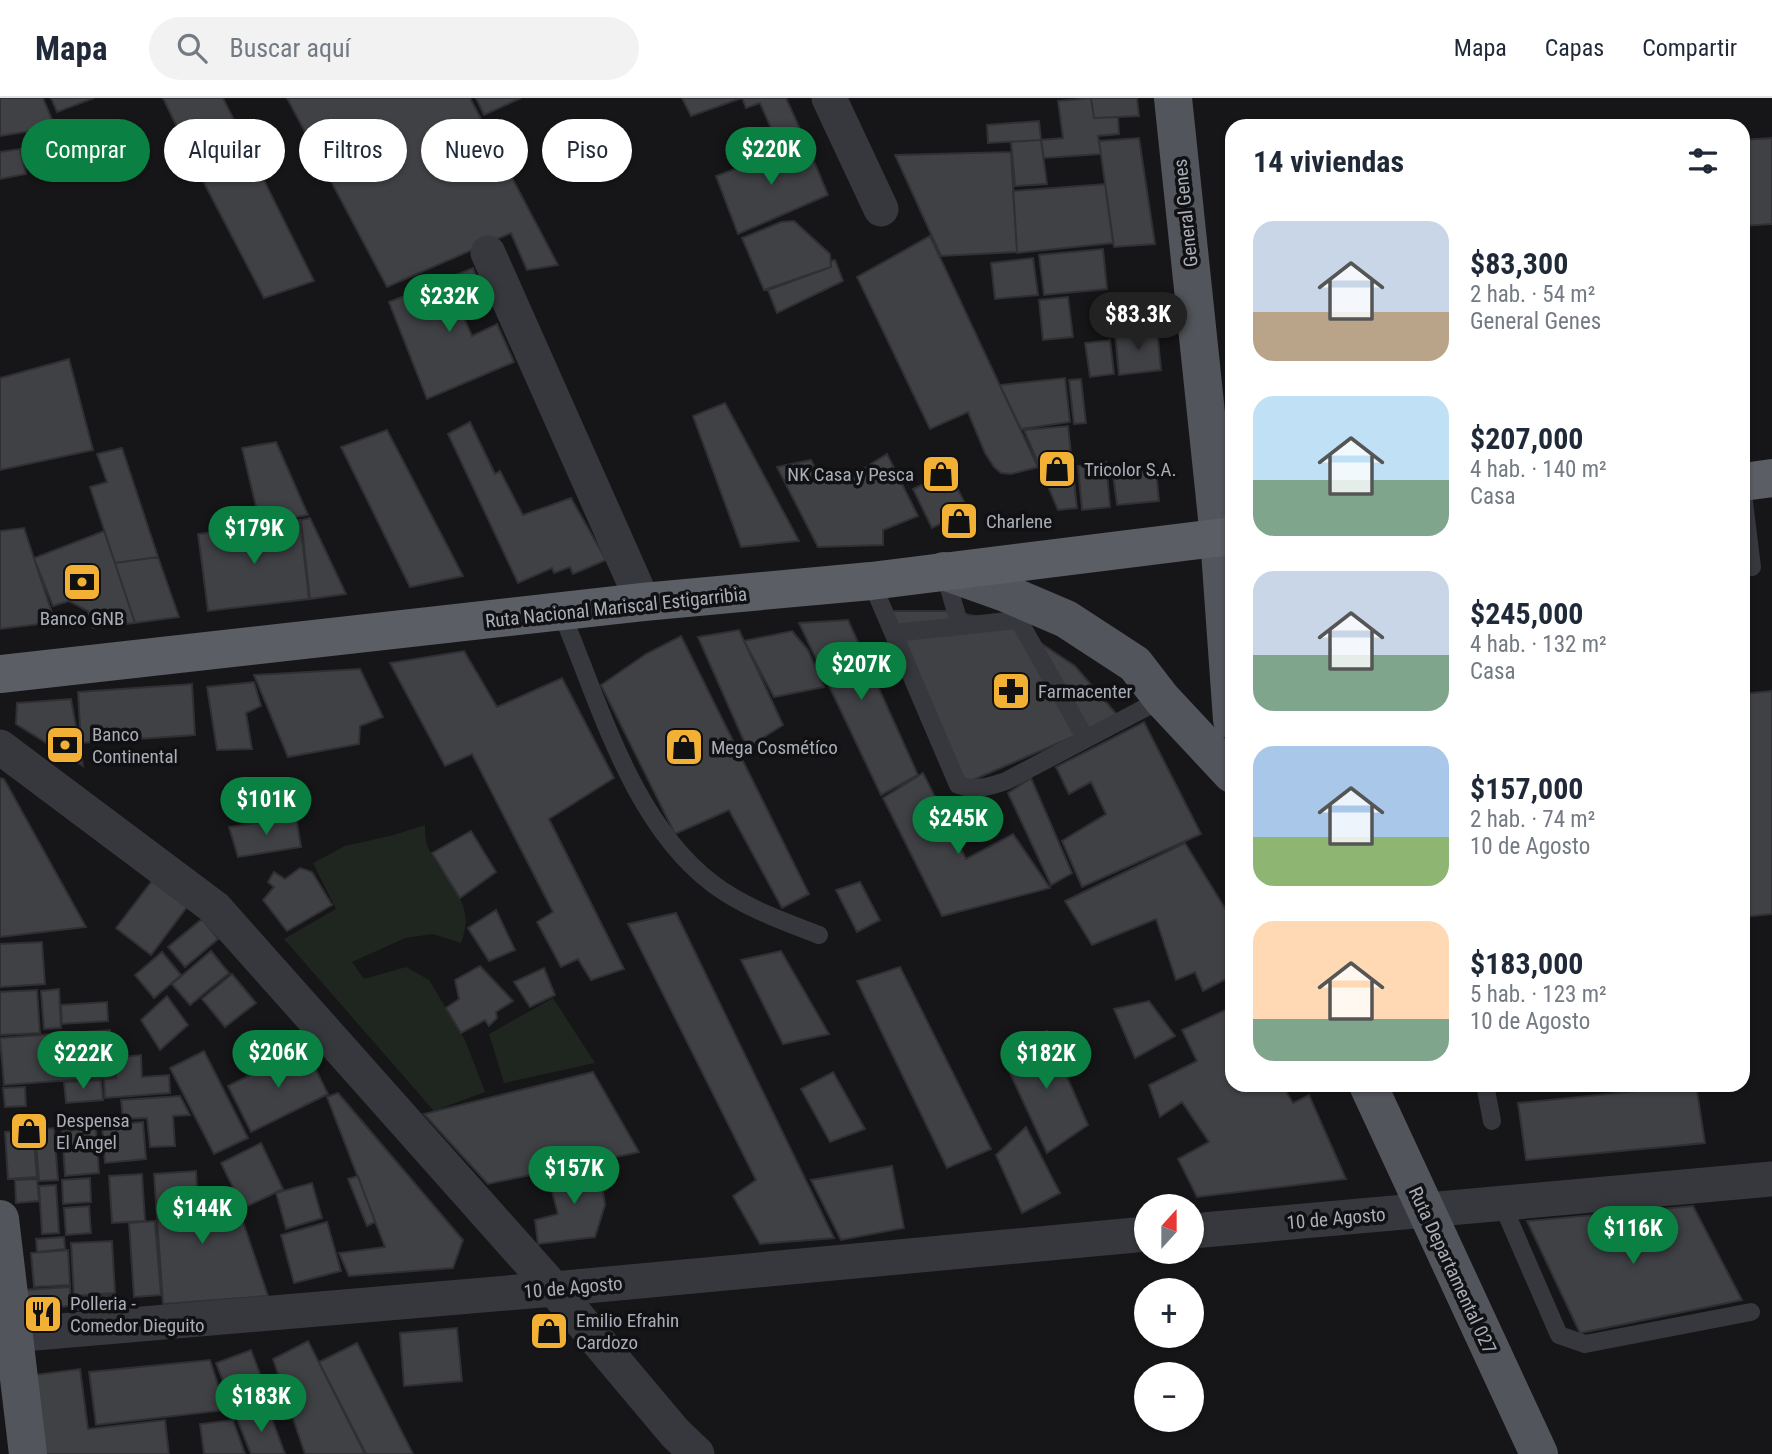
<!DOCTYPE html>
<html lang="es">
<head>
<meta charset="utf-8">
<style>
  body { margin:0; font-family:"Roboto Condensed",sans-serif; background:#f2f2f3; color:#1f2937; height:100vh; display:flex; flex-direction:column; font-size:26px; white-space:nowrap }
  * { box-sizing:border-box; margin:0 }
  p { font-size:23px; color:#747a83 }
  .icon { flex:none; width:38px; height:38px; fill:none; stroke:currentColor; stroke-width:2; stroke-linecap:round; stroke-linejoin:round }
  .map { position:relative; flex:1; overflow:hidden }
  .side { position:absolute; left:1225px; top:21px; width:525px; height:973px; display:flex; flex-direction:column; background:#fff; border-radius:21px; box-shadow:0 2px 5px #0004 }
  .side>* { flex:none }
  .banner { position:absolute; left:21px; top:21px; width:665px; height:63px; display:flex; gap:14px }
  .needle { width:46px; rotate:21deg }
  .controls { position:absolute; left:1134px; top:1096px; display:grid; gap:14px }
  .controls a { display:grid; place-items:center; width:70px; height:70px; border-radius:50%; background:#fff; box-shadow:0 2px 5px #0004; font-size:35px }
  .price { position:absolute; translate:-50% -60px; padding:0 16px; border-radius:24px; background:#0b8043; color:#fff; font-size:23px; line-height:46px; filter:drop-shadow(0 2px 4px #0008) }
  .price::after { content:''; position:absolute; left:50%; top:42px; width:21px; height:16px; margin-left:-10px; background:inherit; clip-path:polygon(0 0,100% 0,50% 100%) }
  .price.selected { background:#222; color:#fff }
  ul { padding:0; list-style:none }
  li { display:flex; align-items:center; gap:21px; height:175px; padding:0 28px }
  li span { display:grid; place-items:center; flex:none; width:196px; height:140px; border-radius:21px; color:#555 }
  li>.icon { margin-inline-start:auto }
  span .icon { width:84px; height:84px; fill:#fffc; stroke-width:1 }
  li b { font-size:30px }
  h2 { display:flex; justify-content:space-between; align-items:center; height:84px; padding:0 28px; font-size:30px }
  .pill { padding:0 24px; border-radius:32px; background:#fff; box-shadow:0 2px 5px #0004; font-size:24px; line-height:63px }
  .pill.selected { background:#0b8043; color:#fff }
  header { display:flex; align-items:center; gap:42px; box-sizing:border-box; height:98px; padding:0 35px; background:#fff; border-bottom:2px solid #e0e1e3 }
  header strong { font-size:33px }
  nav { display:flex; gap:38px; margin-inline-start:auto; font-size:24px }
  .search { width:490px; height:63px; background:#f2f2f3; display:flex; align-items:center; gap:18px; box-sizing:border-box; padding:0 24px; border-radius:38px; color:#747a83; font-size:26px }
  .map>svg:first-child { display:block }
</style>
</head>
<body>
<header>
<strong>Mapa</strong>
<div class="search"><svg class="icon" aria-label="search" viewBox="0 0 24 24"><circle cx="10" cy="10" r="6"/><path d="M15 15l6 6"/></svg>Buscar aquí</div>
<nav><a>Mapa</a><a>Capas</a><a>Compartir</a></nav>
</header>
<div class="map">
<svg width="1772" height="1356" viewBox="0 0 1772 1356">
  <rect width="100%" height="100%" fill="#161618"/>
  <path fill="#1e261f" d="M425 727C425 734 425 743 428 749 444 786 478 801 461 845L433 836 405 840 352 864 364 881 406 869 429 882 465 942 485 994 434 1013 284 841 336 811 313 765 345 748 394 737Z
    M553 900 595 965 504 985 489 936Z"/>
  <path fill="#404145" stroke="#303034" stroke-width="2" d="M0 0H43L55 29 0 38Z
    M51 0H94L57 14Z
    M163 0H223L251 56 200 77Z
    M287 0H470L558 167 527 172 511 135 387 189Z
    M476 0H521L484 17Z
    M682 0H742L691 18Z
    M742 0H786L806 44 781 53 760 5 746 10Z
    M1091 0H1137L1139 18 1094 20Z
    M1091 0 1094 20 1118 19 1119 36 1098 38 1101 56 1044 60 1041 42 1063 40 1058 3Z
    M1039 23 1041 42 988 45 987 27Z
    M1139 40 1155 146 1114 149 1099 43Z
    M1772 40V126L1743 128V42Z
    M1041 42 1047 86 1015 88 1011 44Z
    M806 44 828 97 738 136 716 78Z
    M20 51 26 76 0 81V54Z
    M1011 54 1017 154 941 158 895 57Z
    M251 56 314 183 264 200 200 77Z
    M1105 86 1113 145 1017 155 1013 93Z
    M794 123 830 156 831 169 764 192 742 140 781 124Z
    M930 138 1038 369 1011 376 1001 375 994 369 985 355 968 314 930 331 857 179Z
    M1103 151 1107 191 1044 197 1039 157Z
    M1033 160 1038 197 995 201 991 165Z
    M835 162 843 183 777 215 768 192 831 169V163Z
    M473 170 488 210 464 220 472 238 497 226 514 264 427 301 389 204Z
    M1068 199 1073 239 1043 242 1039 202Z
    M1157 230 1161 272 1119 277 1115 235Z
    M1110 242 1114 276 1090 279 1085 245Z
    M69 261 93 352 0 372V280Z
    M1065 280 1070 324 1021 331 1000 287Z
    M1081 281 1086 325 1074 326 1069 282Z
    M725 305 799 443 741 449 693 318Z
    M470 324 495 376 500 373 523 417 571 400 606 462 573 476 570 469 554 475 552 470 518 485 448 336Z
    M1068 328 1077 410 1058 412 1024 332Z
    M387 332 463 478 410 489 341 349Z
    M276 344 308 417 260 425 242 350Z
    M122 350 158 459 115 465 90 389 107 384 97 356Z
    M887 356 918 418 883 432V447L818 449 777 369 811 362 818 376 858 374Z
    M1106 364 1110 409 1082 412 1078 368Z
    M1156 372 1159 403 1117 407 1113 377Z
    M949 374 974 423 960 430 957 423 945 429 942 425 932 430 913 391Z
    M310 420 346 496 310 501 301 422Z
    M300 422 309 501 208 513 198 436Z
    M24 430 55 524 0 531V433Z
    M104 433 115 465 135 525 93 530 88 513 69 503 53 508 34 460Z
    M158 459 179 519 135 525 115 465Z
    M889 513H951L1012 526 1075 568 1119 619 966 685Z
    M848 522 918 677 881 697 799 525Z
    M739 532 783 627 747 650 698 539Z
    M792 533 808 552 824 589 774 599 744 543Z
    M681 538 809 796 782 810 729 712 675 736 601 587 646 556Z
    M464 553 497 609 562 580 614 680 549 721 624 871 591 882 578 861 561 869 537 824 553 814 472 656 445 668 390 565Z
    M360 571 383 619 360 628 359 646 288 659 254 577Z
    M254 584 261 608 246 615 252 651 217 652 207 589Z
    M192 586 195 637 81 645 78 594Z
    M1772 593V816L1743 819V596Z
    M71 601 83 668 16 626 17 605Z
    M1144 624 1201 736 1082 789 1062 743 1106 716 1091 684 1069 696 1056 669Z
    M923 675 966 761 1013 736 1050 790 942 818 883 700Z
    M0 680 4 681 86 829 0 839Z
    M1031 680 1072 775 1051 787 1008 695Z
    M296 719 301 749 238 759 229 729Z
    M471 733 496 774 460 800 432 755Z
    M1185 745 1232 822V878L1203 893 1195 874 1176 882 1156 821 1092 847 1065 803Z
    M300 770 312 774 332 807 287 833 263 802 274 789 268 784 274 774 285 781Z
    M152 783 187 809 151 857 116 830Z
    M860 784 880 822 857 834 836 792Z
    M496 812 515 852 489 863 468 830Z
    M676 815 834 1140 760 1146 733 1098 756 1082 628 826Z
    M202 821 218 841 185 869 168 849Z
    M42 844 45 886 0 889V846Z
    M211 853 229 875 190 907 172 886Z
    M781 853 829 936 783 946 741 862Z
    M162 854 181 877 154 900 135 877Z
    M480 868 513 903 496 914 497 920 489 928 485 922 461 935 446 910 459 901 455 882Z
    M900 869 991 1051 947 1070 857 883Z
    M544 870 555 897 530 909 514 884Z
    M232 876 256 905 225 929 202 901Z
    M59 891 61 930 44 931 41 893Z
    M37 892 40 935 0 937V894Z
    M167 898 188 927 160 952 141 922Z
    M1149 903 1175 938 1135 960 1114 911Z
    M107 904 108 923 62 926 61 907Z
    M1232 909V987H1282L1293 1005 1309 997 1346 1081 1197 1099 1178 1061 1209 1044 1182 1004 1160 1019 1149 987 1197 963 1182 932Z
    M110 932 114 979 4 987 0 940Z
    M1047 933 1088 1027 1047 1055 1002 958Z
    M305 950 328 996 251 1034 228 988Z
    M204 953 248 1040 214 1056 170 970Z
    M141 957 142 979 169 977 170 995 105 1000 104 981 116 980 114 960Z
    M593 974 639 1054 488 1086 424 1016Z
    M833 974 865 1031 830 1044 801 991Z
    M101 982 103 1002 66 1005 64 984Z
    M1696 987 1705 1045 1526 1062 1518 1005Z
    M25 989 26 1008 5 1009 3 990Z
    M338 995 463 1142 453 1170 349 1178 339 1155 385 1149 327 999Z
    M180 998 190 1017 173 1018 175 1048 150 1049 147 1020 123 1021 121 1002Z
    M143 1024 146 1061 105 1065 102 1027Z
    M1026 1029 1060 1095 1022 1115 996 1057Z
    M54 1030 58 1082 39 1083 35 1032Z
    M96 1031 99 1075 65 1078 62 1033Z
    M33 1032 37 1079 8 1081 5 1034Z
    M261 1045 283 1091 243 1110 221 1065Z
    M599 1066 605 1107 595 1139 538 1146 535 1122 558 1116 548 1078Z
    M892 1068 904 1130 841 1142 811 1082Z
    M196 1073 198 1106 236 1103 268 1198 163 1206 154 1076Z
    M142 1076 145 1123 112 1125 109 1078Z
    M358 1078 375 1124 367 1128 348 1081Z
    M90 1080 91 1104 63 1106 62 1082Z
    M37 1081 39 1103 16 1105 15 1082Z
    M312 1085 322 1120 286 1131 276 1095Z
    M56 1087 59 1135 42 1136 39 1088Z
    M89 1108 91 1135 66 1137 64 1110Z
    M1693 1108 1742 1202 1580 1235 1527 1123Z
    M155 1123 161 1197 134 1199 129 1125Z
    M327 1124 341 1173 294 1185 281 1137Z
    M64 1139 65 1151 37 1154 36 1141Z
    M112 1143 115 1195 74 1198 71 1145Z
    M68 1152 70 1187 34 1189 31 1155Z
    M70 1189 71 1208 25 1211 24 1192Z
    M115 1197 116 1209 77 1212 76 1200Z
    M457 1230 462 1283 404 1288 400 1235Z
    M308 1243 365 1356H305L273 1261Z
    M357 1245 413 1356H366L319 1264Z
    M251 1252 270 1303 236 1316 216 1265Z
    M210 1262 226 1312 96 1327 89 1274Z
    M80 1271 88 1331 165 1322 169 1356H35L26 1278Z
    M268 1310 285 1356H251L237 1321Z
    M233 1322 245 1356H204L200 1326Z"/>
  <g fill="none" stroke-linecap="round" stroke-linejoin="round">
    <path stroke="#37383d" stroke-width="18" d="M1743 396 1752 469
      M944 473 960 528
      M871 483 958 687C976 693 988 689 1006 683L1162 601
      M1006 500 1086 641
      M561 514C600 605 631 724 713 786 745 810 783 823 819 837
      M894 535 1018 522
      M1485 987 1492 1023
      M1502 1106 1559 1237 1585 1246 1751 1214"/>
    <path stroke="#37383d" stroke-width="35" d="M829 0 881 111
      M488 155 643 504
      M0 649 215 810 554 1191 675 1335 697 1356
      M1192 1133 1772 1081
      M0 1238 554 1191 1146 1136"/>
    <path stroke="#53555c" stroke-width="38" d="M1173 0 1219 439 1232 622
      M944 473 1003 494 1066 521 1135 566 1162 601 1232 676
      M1368 987 1539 1356
      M0 1121 28 1356"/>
    <path stroke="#5b5e65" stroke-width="38" d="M1743 384 1772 380
      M0 576 643 504 871 483 1232 438"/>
  </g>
  <defs>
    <symbol id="shop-square" viewBox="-11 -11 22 22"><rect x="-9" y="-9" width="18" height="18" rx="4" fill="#f2b134" stroke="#111113"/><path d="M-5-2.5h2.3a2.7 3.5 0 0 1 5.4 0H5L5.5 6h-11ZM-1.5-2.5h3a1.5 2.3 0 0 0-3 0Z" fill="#111"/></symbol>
    <symbol id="bank-square" viewBox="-11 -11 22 22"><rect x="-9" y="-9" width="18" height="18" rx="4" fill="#f2b134" stroke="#111113"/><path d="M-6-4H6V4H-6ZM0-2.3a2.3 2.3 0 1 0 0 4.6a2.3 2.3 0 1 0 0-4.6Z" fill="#111"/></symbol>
    <symbol id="pharmacy-square" viewBox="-11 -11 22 22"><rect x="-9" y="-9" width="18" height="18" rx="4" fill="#f2b134" stroke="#111113"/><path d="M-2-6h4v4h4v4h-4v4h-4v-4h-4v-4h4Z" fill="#111"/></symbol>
    <symbol id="restaurant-square" viewBox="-11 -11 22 22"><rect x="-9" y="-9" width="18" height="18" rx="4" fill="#f2b134" stroke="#111113"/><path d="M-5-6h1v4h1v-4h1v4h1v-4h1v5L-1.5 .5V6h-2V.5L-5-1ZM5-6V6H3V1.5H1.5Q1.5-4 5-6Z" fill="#111"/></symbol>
  </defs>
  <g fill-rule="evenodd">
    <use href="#shop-square" x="1035" y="349" width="44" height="44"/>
    <use href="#shop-square" x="919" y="354" width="44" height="44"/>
    <use href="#shop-square" x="937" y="401" width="44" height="44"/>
    <use href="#bank-square" x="60" y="462" width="44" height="44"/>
    <use href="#pharmacy-square" x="989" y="571" width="44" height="44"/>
    <use href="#bank-square" x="43" y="625" width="44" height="44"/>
    <use href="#shop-square" x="662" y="627" width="44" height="44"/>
    <use href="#shop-square" x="7" y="1011" width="44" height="44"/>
    <use href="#restaurant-square" x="21" y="1194" width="44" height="44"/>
    <use href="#shop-square" x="527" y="1211" width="44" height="44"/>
  </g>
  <g text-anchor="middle" stroke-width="7" stroke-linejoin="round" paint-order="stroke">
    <g font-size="19" fill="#a8adb8" stroke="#111113">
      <text transform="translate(1185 115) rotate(-96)" y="7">General Genes</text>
      <text transform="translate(616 509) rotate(-6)" y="7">Ruta Nacional Mariscal Estigarribia</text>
      <text transform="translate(1336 1120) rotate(-5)" y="7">10 de Agosto</text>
      <text transform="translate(1453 1172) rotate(65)" y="7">Ruta Departamental 027</text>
      <text transform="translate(573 1189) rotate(-5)" y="7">10 de Agosto</text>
    </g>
    <g font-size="19" fill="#a8adb8" stroke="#111113" text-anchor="start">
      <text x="1084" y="378">Tricolor S.A.</text>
      <text x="914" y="383" text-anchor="end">NK Casa y Pesca</text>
      <text x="986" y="430">Charlene</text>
      <text x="82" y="527" text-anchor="middle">Banco GNB</text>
      <text x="1038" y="600">Farmacenter</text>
      <text x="92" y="643">Banco<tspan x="92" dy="22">Continental</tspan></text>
      <text x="711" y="656">Mega Cosmétíco</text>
      <text x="56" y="1029">Despensa<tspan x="56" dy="22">El Angel</tspan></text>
      <text x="70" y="1212">Polleria -<tspan x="70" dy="22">Comedor Dieguito</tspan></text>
      <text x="576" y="1229">Emilio Efrahin<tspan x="576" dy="22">Cardozo</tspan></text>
    </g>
  </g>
</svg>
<div class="controls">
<a><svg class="needle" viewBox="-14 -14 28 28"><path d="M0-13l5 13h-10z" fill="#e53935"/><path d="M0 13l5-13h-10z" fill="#747a83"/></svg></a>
<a>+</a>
<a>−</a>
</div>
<b class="price" style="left:771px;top:89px">$220K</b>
<b class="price" style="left:449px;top:236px">$232K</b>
<b class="price selected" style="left:1138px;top:254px">$83.3K</b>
<b class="price" style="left:254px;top:468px">$179K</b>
<b class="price" style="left:861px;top:604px">$207K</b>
<b class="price" style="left:266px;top:739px">$101K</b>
<b class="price" style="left:958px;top:758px">$245K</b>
<b class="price" style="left:278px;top:992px">$206K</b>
<b class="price" style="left:83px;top:993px">$222K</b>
<b class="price" style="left:1046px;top:993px">$182K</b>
<b class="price" style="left:574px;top:1108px">$157K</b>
<b class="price" style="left:202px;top:1148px">$144K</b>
<b class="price" style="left:1633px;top:1168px">$116K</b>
<b class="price" style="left:261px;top:1336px">$183K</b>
<div class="banner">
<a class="pill selected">Comprar</a>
<a class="pill">Alquilar</a>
<a class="pill">Filtros</a>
<a class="pill">Nuevo</a>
<a class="pill">Piso</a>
</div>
<section class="side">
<h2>14 viviendas<svg class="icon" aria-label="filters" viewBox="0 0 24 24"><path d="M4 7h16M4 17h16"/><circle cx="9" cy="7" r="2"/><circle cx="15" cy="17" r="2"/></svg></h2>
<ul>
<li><span style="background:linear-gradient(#c9d6e8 65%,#b9a48a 0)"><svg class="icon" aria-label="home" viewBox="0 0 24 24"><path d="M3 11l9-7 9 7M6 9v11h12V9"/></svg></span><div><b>$83,300</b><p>2 hab. · 54 m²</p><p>General Genes</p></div></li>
<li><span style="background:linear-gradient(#bfe0f5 60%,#7fa58c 0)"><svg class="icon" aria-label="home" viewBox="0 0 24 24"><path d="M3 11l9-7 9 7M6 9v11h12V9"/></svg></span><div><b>$207,000</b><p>4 hab. · 140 m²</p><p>Casa</p></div></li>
<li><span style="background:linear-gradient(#c9d6e8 60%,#7fa58c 0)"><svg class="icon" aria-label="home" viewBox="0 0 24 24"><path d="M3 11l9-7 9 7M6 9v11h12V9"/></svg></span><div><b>$245,000</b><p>4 hab. · 132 m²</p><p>Casa</p></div></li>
<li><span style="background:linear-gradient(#a9c7e8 65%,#8fb573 0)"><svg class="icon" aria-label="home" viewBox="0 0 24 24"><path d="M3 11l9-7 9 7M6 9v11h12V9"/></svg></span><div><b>$157,000</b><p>2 hab. · 74 m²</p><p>10 de Agosto</p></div></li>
<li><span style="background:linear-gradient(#ffd9b3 70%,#7fa58c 0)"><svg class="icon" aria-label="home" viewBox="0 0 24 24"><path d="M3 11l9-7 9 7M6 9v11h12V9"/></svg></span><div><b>$183,000</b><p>5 hab. · 123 m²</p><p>10 de Agosto</p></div></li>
</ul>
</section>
</div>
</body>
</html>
